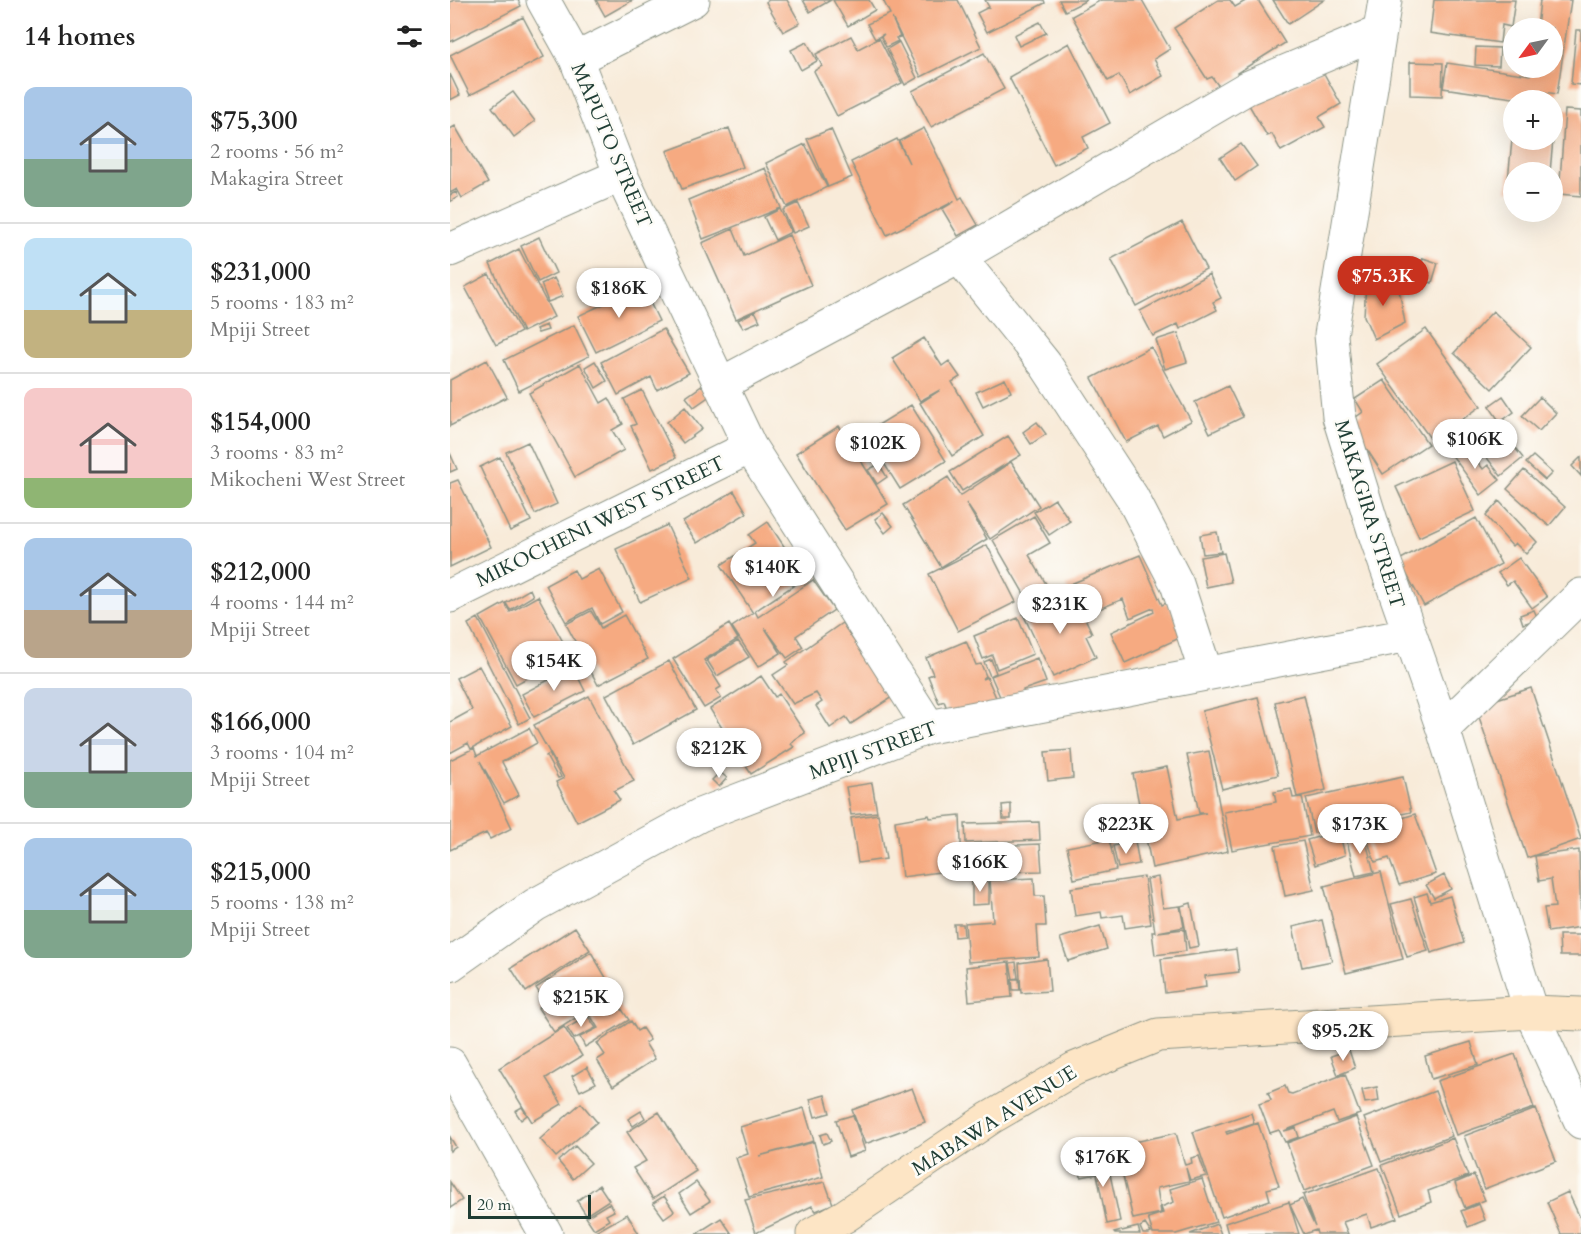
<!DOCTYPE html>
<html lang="en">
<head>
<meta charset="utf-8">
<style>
  body { margin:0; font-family:Cardo,serif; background:#f2f2f2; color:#222; height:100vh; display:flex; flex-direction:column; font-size:22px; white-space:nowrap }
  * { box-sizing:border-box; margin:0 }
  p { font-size:20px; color:#767676 }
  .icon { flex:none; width:33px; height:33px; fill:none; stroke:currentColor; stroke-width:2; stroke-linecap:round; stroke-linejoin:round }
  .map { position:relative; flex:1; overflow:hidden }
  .side { display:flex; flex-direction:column; background:#fff; width:450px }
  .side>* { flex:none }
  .needle { width:39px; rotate:237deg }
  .controls { position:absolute; left:1053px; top:18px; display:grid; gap:12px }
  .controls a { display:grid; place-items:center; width:60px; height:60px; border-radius:50%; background:#fff; box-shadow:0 6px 24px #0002; font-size:30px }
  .scale { position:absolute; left:18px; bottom:15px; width:123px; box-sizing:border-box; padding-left:6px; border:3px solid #1f3d34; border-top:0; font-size:16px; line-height:21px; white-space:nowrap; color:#1f3d34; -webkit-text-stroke:4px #fdfcf7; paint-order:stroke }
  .price { position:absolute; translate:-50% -51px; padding:0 14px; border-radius:21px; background:#fff; color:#222; font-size:20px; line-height:39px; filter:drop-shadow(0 2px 3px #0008) }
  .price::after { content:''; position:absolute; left:50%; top:36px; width:18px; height:14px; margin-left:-9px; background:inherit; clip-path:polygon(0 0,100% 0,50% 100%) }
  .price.active { background:#c8321e; color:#fff }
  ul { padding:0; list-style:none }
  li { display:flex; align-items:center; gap:18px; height:150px; padding:0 24px }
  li+li { border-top:2px solid #e0e0e0 }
  li span { display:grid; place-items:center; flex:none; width:168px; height:120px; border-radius:12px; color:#555 }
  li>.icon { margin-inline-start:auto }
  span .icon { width:72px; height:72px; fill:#fffc; stroke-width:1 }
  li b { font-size:26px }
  h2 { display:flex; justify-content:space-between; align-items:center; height:72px; padding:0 24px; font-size:26px }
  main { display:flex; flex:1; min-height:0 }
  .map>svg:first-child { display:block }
</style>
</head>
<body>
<main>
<section class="side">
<h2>14 homes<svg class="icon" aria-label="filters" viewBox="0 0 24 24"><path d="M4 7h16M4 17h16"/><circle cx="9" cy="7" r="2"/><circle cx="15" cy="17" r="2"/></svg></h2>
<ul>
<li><span style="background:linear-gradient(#a9c7e8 60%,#7fa58c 0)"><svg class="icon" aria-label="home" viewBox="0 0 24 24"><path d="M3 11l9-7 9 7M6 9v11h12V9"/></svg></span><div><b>$75,300</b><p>2 rooms · 56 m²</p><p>Makagira Street</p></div></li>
<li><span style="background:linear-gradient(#bfe0f5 60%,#c2b280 0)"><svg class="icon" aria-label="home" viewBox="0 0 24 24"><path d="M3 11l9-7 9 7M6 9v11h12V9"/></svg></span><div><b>$231,000</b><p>5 rooms · 183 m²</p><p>Mpiji Street</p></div></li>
<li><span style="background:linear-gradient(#f6c9c9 75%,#8fb573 0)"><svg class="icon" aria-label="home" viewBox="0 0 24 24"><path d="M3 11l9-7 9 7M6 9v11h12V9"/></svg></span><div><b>$154,000</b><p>3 rooms · 83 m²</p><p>Mikocheni West Street</p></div></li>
<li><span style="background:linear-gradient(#a9c7e8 60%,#b9a48a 0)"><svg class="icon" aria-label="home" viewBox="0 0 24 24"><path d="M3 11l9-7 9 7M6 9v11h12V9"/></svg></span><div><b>$212,000</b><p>4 rooms · 144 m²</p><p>Mpiji Street</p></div></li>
<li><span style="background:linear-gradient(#c9d6e8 70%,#7fa58c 0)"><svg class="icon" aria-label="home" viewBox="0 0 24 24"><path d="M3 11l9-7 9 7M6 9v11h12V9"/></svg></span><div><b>$166,000</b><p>3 rooms · 104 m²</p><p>Mpiji Street</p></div></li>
<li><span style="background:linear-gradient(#a9c7e8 60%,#7fa58c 0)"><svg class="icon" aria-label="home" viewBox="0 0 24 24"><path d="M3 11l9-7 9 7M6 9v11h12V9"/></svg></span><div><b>$215,000</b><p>5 rooms · 138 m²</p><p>Mpiji Street</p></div></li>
</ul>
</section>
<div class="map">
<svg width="1131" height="1234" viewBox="0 0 1131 1234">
  <rect width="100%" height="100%" fill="#fdfcf7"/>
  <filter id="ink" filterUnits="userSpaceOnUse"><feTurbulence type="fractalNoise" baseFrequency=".0167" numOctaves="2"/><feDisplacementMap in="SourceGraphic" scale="12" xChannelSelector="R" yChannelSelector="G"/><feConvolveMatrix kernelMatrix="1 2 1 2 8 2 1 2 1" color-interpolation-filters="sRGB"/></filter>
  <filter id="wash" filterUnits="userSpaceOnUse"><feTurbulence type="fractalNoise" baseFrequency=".008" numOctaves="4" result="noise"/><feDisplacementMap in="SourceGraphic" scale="24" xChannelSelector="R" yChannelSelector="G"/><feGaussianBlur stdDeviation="1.35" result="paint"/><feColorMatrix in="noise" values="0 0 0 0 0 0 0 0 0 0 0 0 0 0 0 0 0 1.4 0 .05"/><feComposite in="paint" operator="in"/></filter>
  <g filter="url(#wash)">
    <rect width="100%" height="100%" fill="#f8ebd9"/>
    <g id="blocks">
      <path fill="#f6aa81" d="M4 0H68L71 6 0 42V2Z
        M146 0H183L155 16Z
        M319 0H337L350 23 333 32 316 2Z
        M353 0H381L360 12Z
        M383 0H419L425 10 398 26Z
        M433 0H508L531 47 471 77 442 18 450 37 446 38 448 41 436 47 431 37 434 34 425 39 417 24 440 14Z
        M535 0H594L595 3 537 32 527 13 539 7Z
        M609 0H637L615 11Z
        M651 0H692L720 49 704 59 713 76 680 95 669 75 658 81 622 16Z
        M768 0H780L785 7 797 0H808L835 43 787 73 789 76 770 88 762 77 757 79 724 28Z
        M823 0H874L838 24Z
        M984 0H1065L1061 27 1052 25 1050 43 980 33Z
        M1090 0H1121L1107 94 1080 90 1077 100 993 88 997 63 1080 75 1081 68H1102V28H1087Z
        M73 17 94 57 20 95 0 55Z
        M590 22 596 33 569 46 564 35Z
        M1126 30H1131V85L1121 84Z
        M401 36 408 49 429 38 452 83 387 116 364 71 372 66 366 54Z
        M357 42 367 61 351 70 341 50Z
        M449 42 467 78 455 85 437 49Z
        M619 43 660 123 633 137 638 148 604 165 559 77Z
        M1026 47 1050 48 1049 66 1025 65Z
        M534 53 554 89 481 127 462 91Z
        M960 62 993 63 992 96 960 95Z
        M872 70 891 104 869 117 875 127 831 151 822 134 817 136 799 105 831 87 833 92Z
        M0 74 10 95 0 100Z
        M63 92 85 121 64 137 42 107Z
        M1115 110 1131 111V196L1109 194Z
        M1102 114H1106L1104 132 1102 131Z
        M5 126 38 183 12 198 7 189 0 193V129Z
        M279 128 293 167 232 189 217 151Z
        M474 128 509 199 512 197 528 225 508 236 492 209 505 201 437 235 401 162 447 139 459 163 449 141Z
        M381 129 402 177 378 187 357 139Z
        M1062 140H1103L1100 172H1064V191L1057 190Z
        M355 144 377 187 337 207 316 163Z
        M791 144 807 166 785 181 770 158Z
        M315 168 331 208 253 239 238 200Z
        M6 192 8 197 0 202V195Z
        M348 203 359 226 343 233 333 210Z
        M330 209 341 232 325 240 314 217Z
        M732 222 756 269 686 306 661 259Z
        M283 229 294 256 339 235 361 285 286 319 252 243Z
        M89 237 106 273 88 282 71 246Z
        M69 249 104 317 73 332 40 264Z
        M973 258 988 263 982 283 967 278Z
        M39 274 71 332 46 345 15 287Z
        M759 274 771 298 763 302 767 310 730 329 728 324 703 336 690 311Z
        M104 278 113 296 98 302 91 284Z
        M947 278 955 323 924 339 914 316 916 283Z
        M192 286 209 321 146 352 128 316Z
        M305 311 310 321 293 328 288 320Z
        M1043 311 1081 347 1042 389 1004 353Z
        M96 325 98 330 88 333 86 329Z
        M124 325 139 356 69 391 54 360Z
        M213 329 239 373 207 390 201 377 168 395 151 362Z
        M976 329 1031 406 982 441 927 364Z
        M728 333 737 362 715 369 706 340Z
        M474 338 492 366 499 361 510 377 502 382 534 436 502 456 470 403 490 390 470 401 442 358Z
        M701 347 741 421 713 436 708 426 676 442 642 378Z
        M37 360 57 397 0 426V380Z
        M145 361 157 381 146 388 135 367Z
        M130 364 151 403 159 398 173 424 162 430 174 450 125 477 79 393Z
        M555 379 561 392 533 406 526 392Z
        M934 380 978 444 933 474 899 422 913 412 905 399Z
        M253 385 261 395 244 407 236 397Z
        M778 386 793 417 760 433 745 402Z
        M192 390 226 458 202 469 181 426 186 424 174 399Z
        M1053 396 1064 412 1050 422 1039 406Z
        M1090 397 1106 413 1089 431 1072 416Z
        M461 405 496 461 450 489 415 433Z
        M235 407 252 429 233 443 217 422Z
        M587 422 596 434 581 444 573 432Z
        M1046 424 1073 458 1051 476 1024 441Z
        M389 426 438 504 395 530 346 453Z
        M558 436 571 455 512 491 500 472Z
        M78 442 107 504 85 514 56 452Z
        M1014 444 1033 469 1038 465 1050 480 1031 495 1001 454Z
        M0 453 7 469 0 472Z
        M1083 456 1102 473 1095 480 1076 463Z
        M50 457 81 521 60 531 30 467Z
        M1131 457V476L1122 466Z
        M1002 461 1025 511 969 537 946 487Z
        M561 462 589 506 540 539 516 503 537 539 491 567 453 505 498 477 510 496Z
        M429 464 437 477 427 484 418 470Z
        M1074 470 1115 507 1099 526 1057 489Z
        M8 480 41 547 0 567V483Z
        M284 491 297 513 247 543 233 522Z
        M605 499 620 521 599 535 584 512Z
        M1049 501 1087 542 1076 554 1065 543 1062 546 1036 516Z
        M433 513 443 526 435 533 425 519Z
        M584 516 600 543 579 555 602 594 581 606 543 540Z
        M1026 518 1051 564 974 606 949 560Z
        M318 522 355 578 305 611 308 617 363 580 384 610 346 636 353 647 337 658 315 628 331 653 308 667 282 627 303 613 271 565 305 543 299 535Z
        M217 525 242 578 190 602 166 549Z
        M767 532 771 552 753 554 750 535Z
        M537 545 566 602 508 631 479 574Z
        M774 553 781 582 756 587 750 557Z
        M690 555 712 605 718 602 734 636 675 663 661 632 704 612 703 608 680 618 673 599 630 617 616 586Z
        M1069 558 1097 597 1082 608 1063 581 1057 585 1048 573Z
        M149 569 172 612 150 624 142 608 116 622 96 585 124 570 129 579Z
        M80 589 83 596 60 610 56 603Z
        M616 593 628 619 634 616 642 633 636 636 646 657 603 677 573 614Z
        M88 596 125 664 104 674 99 666 66 684 30 617 55 603 60 612Z
        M1084 610 1088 619 1073 624 1070 615Z
        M141 611 151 628 174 615 198 659 148 685 116 624Z
        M28 618 80 718 69 724 18 624Z
        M568 618 583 654 547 669 542 655 533 659 524 636Z
        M392 623 442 697 401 724 396 717 380 728 366 706 372 702 366 693 343 704 323 675 338 665 336 662Z
        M279 624 288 639 254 660 271 687 266 690 271 698 254 708 223 659Z
        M288 641 299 657 267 676 257 660Z
        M516 641 526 665 531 664 536 676 532 679 537 677 548 702 502 722 494 701 489 703 478 676 483 674 476 658Z
        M587 658 596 682 573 690 576 699H551L541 676Z
        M541 659 546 673 540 676 534 662Z
        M219 661 246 710 183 745 156 695Z
        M29 666 62 726 21 749 18 743 0 753V722L22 710 6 678Z
        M123 667 135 691 84 717 72 694Z
        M311 676 325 697 329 694 355 733 344 740 341 744 344 747 301 774 260 709Z
        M1081 688 1131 839 1077 858 1029 717 1044 700Z
        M854 695 876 790 847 797 825 702Z
        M139 696 184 781 164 791 170 800 127 822 106 782 114 778 84 725Z
        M808 697 828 775 772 789 752 711Z
        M79 728 87 743 52 762 69 795 54 803 30 761 62 828 40 839 36 833 0 850V760L24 748 27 756Z
        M621 750 623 778 598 781 595 752Z
        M759 751 778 851 702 868 683 774 717 767 728 819 756 813H749L737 755Z
        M99 754 111 777 108 778 96 756Z
        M270 772 277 778 269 787 262 780Z
        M953 777 961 812 864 833 856 798Z
        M422 783 427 812 401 815 396 787Z
        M841 789 843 798 852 797 860 836 782 850 774 812 826 802 824 792Z
        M561 804V819H553L552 805Z
        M428 814 436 859 408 863 401 818Z
        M965 814 986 874 949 885 939 858 925 862 914 830Z
        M479 815 480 818 510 815 512 869 452 877 445 821Z
        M589 822 590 840 516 843 515 824Z
        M889 831 895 855 865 865 857 840Z
        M914 834 924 872 906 876 896 838Z
        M659 839 666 870 624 879 617 847Z
        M685 841 689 864 668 868 663 846Z
        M853 841 864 890 835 896 825 846Z
        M590 844 592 871 516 873 515 847Z
        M1129 850 1131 927 1098 932 1094 908 1105 907 1101 879 1089 881 1085 856Z
        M931 872 953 959 896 973 874 886Z
        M994 875 1001 889 984 898 976 885Z
        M694 877 701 924 675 928 673 915 652 918 651 912 625 916 621 888Z
        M708 877 713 908 730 906 734 927 708 932 734 929 736 951 705 955 702 932H705L697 879Z
        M584 878 585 896H594L596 926H587L589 957 518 962 515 923 543 921 540 880Z
        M522 882H539V904L522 905Z
        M977 893 980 902 1000 896 1014 943 981 953 964 897Z
        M961 899 978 951 957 957 941 904Z
        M741 903 749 946 739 948 731 906Z
        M872 920 882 961 852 967 843 927Z
        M504 924H513L514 936 505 937Z
        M650 926 657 949 618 961 610 938Z
        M125 927 140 950 76 992 61 968Z
        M1109 935H1131V956H1110Z
        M786 949 789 972 755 976 756 987 715 993 711 959Z
        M141 952 165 993 104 1032 88 1008 96 1003 86 988Z
        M597 959 600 991 571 993 569 963Z
        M559 962 562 997 519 1001 516 967Z
        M566 962 568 978 563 979 560 963Z
        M562 979H569L570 990H563Z
        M165 999 179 1020 135 1047 130 1037 148 1028 140 1015Z
        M138 1016 146 1028 124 1039 117 1028Z
        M181 1021 187 1031 192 1028 200 1040 195 1043 205 1059 163 1086 147 1060 155 1055 147 1043Z
        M114 1027 132 1056 96 1078 112 1104 82 1122 49 1068Z
        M1021 1042 1028 1065 981 1079 975 1056Z
        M899 1050 905 1068 888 1075 881 1056Z
        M1065 1054 1084 1108 1006 1135 987 1081Z
        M137 1067 146 1083 130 1091 122 1076Z
        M895 1074 910 1114 887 1122 883 1112 834 1131 846 1128 849 1137 835 1142 829 1130 820 1133 809 1104 821 1100 818 1093 835 1086 838 1093 842 1094Z
        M927 1087 929 1101 915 1103 912 1090Z
        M462 1088 475 1122 415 1144 402 1110Z
        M985 1091 1002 1136 931 1162 914 1118Z
        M375 1095 380 1113 365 1117 360 1099Z
        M131 1103 147 1122 106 1157 90 1139Z
        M72 1107 77 1115 71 1120 65 1111Z
        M354 1108 364 1141 309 1156 364 1142 373 1177 299 1197 286 1158 298 1154 290 1127Z
        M1086 1109 1106 1161 1034 1189 1014 1136Z
        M191 1111 195 1118 183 1126 178 1119Z
        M209 1112 246 1171 203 1199 183 1168 196 1161 177 1132Z
        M801 1113 804 1123 776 1132 777 1134 808 1123 829 1186 817 1189 820 1200 772 1217 743 1132Z
        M403 1115 415 1151 398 1157 386 1120Z
        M906 1117 924 1165 854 1191 837 1143Z
        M377 1133 381 1141 373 1144 370 1135Z
        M726 1133 735 1165 742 1163 741 1158 749 1156 756 1176 740 1180 736 1168 739 1181 707 1188 711 1213 683 1219 666 1146Z
        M0 1137 6 1147 0 1151Z
        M1003 1138 1018 1176 978 1191 981 1202 951 1214 932 1165Z
        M125 1146 141 1163 123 1179 108 1161Z
        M657 1160 670 1221 657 1224 647 1174 631 1177 629 1165Z
        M929 1168 947 1218 921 1227 917 1214 893 1222 898 1234H867L866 1230 854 1234 840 1205 852 1199 865 1227 853 1195Z
        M1024 1175 1035 1200 1015 1208 1005 1183Z
        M752 1179 766 1222 726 1234H703L698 1218 713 1213 711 1207 724 1202 720 1189Z
        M0 1182 12 1200 0 1208Z
        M246 1182 260 1201 241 1213 229 1194Z
        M375 1182 383 1204 366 1211 362 1206 306 1233 295 1200Z
        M149 1185 159 1200 136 1215 127 1201Z
        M1118 1192 1131 1220V1234H1111L1097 1202Z
        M214 1196 224 1211 214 1218 203 1203Z
        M839 1202 849 1234H778L775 1223Z
        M159 1203 164 1211 156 1215 159 1220 144 1229 136 1217Z
        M1029 1204 1035 1220 1018 1227 1011 1211Z
        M177 1214 189 1234H142Z
        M271 1218 282 1234H246Z
        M695 1224 701 1233 699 1234H693L690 1227Z
        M767 1224 771 1234H740Z
        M688 1227 690 1234H665L664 1233Z"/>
    </g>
  </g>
  <g filter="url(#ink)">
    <use href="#blocks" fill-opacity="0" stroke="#8c9486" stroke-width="1.5"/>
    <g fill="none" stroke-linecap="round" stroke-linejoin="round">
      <defs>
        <path id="street" d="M93 0 126 59 171 175 300 447 479 727
          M935 0 881 335 889 417 926 537 993 729 1081 1012 1131 1122
          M126 59 243 0
          M0 250 171 175
          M509 257 595 364 682 497 727 584 756 673
          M271 384 509 257 797 88 930 32
          M0 596 300 447
          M993 729 1131 595
          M0 965 85 905 250 815 479 727 959 635
          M0 1064 96 1234"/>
        <path id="secondary" d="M363 1234 395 1216 540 1118 624 1069 708 1035 1081 1012 1131 1014"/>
      </defs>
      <use href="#street" stroke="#8c9486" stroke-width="35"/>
      <use href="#secondary" stroke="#8c9486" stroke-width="35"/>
      <use href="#street" stroke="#fff" stroke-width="33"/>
      <use href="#secondary" stroke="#fde5c5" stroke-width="33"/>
    </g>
  </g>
  <g text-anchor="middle" stroke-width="5" stroke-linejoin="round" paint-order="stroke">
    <g font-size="20" fill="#1f3d34" stroke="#fdfcf7">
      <text transform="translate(162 145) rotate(67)" y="7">MAPUTO STREET</text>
      <text transform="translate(920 514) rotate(73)" y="7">MAKAGIRA STREET</text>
      <text transform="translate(150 521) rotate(-26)" y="7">MIKOCHENI WEST STREET</text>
      <text transform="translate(423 750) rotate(-20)" y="7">MPIJI STREET</text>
      <text transform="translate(544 1120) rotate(-32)" y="7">MABAWA AVENUE</text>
    </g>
  </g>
</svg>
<div class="controls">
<a><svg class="needle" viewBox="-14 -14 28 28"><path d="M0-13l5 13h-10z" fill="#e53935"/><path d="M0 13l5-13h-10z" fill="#767676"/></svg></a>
<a>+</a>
<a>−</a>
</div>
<div class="scale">20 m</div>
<b class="price active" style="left:933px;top:307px">$75.3K</b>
<b class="price" style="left:169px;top:319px">$186K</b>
<b class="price" style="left:1025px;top:470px">$106K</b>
<b class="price" style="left:428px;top:474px">$102K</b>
<b class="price" style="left:323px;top:598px">$140K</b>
<b class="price" style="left:610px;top:635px">$231K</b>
<b class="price" style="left:104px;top:692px">$154K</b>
<b class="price" style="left:269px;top:779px">$212K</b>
<b class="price" style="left:676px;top:855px">$223K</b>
<b class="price" style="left:910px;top:855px">$173K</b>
<b class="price" style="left:530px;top:893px">$166K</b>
<b class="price" style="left:131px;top:1028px">$215K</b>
<b class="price" style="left:893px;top:1062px">$95.2K</b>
<b class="price" style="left:653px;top:1188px">$176K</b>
</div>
</main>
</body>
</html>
